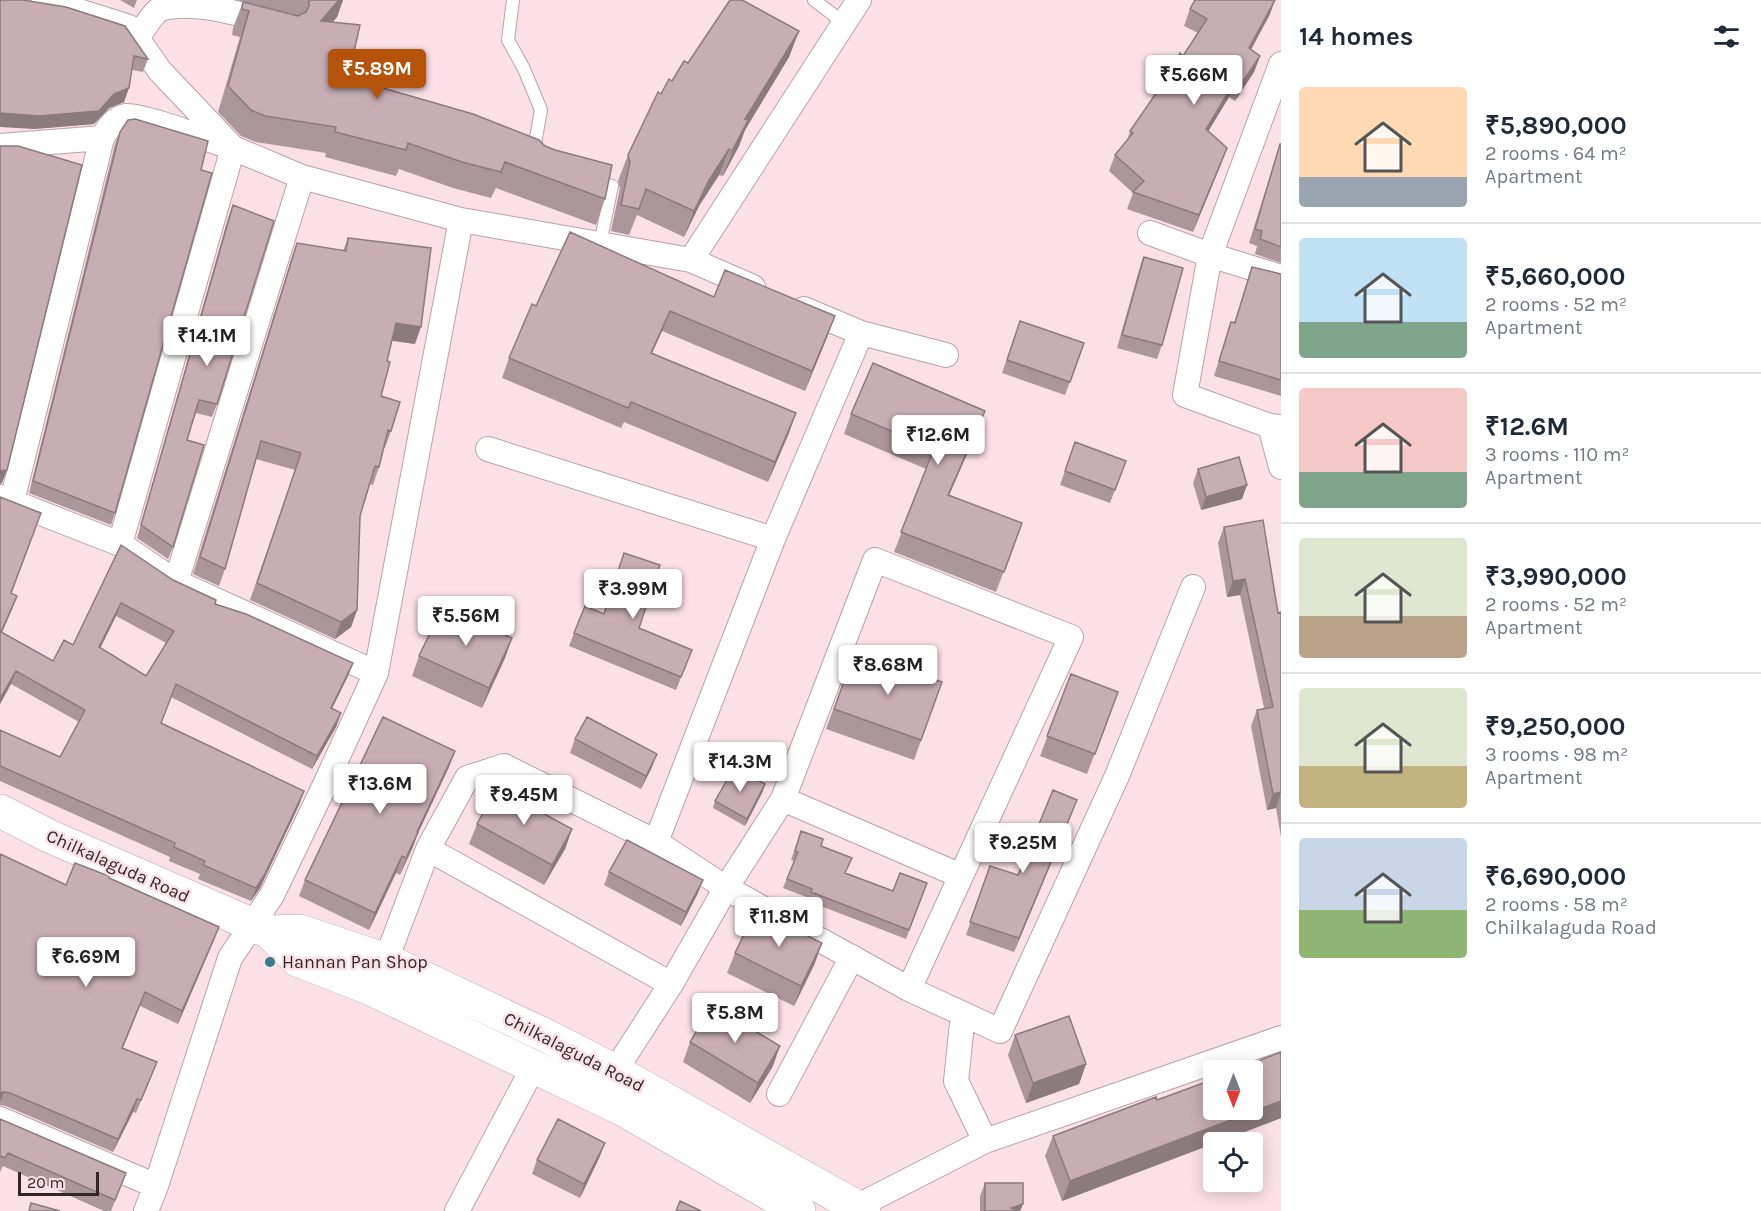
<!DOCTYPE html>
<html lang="en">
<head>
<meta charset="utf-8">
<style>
  body { margin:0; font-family:Karla,sans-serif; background:#f2f2f3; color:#1f2937; height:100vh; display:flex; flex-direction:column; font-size:22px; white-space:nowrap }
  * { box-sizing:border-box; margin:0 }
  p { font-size:20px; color:#747a83 }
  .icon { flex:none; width:33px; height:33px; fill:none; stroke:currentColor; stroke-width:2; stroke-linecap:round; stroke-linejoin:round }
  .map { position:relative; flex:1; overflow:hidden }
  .side { display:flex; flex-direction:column; background:#fff; width:480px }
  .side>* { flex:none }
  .needle { width:39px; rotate:180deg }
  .tools { position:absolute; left:1203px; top:1060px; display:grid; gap:12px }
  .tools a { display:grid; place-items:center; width:60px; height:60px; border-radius:6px; background:#fff; box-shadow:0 3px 15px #0003; font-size:30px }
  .scale { position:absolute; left:18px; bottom:15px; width:81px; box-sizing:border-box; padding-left:6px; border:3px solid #31272a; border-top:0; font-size:16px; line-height:21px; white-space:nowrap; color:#31272a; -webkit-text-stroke:4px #fbe1e7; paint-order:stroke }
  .price { position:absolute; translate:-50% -51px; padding:0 14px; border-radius:6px; background:#fff; color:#222; font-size:20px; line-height:39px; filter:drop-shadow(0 2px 3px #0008) }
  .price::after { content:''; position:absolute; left:50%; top:36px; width:18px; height:14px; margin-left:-9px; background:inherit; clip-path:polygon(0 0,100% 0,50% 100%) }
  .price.active { background:#b45309; color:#fff }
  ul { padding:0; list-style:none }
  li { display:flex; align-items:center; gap:18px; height:150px; padding:0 18px }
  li+li { border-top:2px solid #e0e1e3 }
  li span { display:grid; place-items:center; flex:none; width:168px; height:120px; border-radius:6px; color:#555 }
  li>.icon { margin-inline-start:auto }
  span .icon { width:72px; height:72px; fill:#fffc; stroke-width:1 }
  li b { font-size:26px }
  h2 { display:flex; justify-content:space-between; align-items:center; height:72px; padding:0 18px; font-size:26px }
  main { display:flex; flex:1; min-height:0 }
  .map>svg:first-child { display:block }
</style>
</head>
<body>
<main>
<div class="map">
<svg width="1281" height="1211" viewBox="0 0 1281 1211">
  <rect width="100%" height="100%" fill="#fbe1e7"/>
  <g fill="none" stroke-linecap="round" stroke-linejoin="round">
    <defs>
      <path id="lane" d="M513 0 508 40 524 69 541 110 533 155
        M814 0 844 23
        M593 179 612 186 600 244"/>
      <path id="street" d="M44 0 129 27 160 71 233 148 302 177 461 220 691 260 753 287
        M137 39C143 30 151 15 160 9 189 0 239 13 268 22
        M1281 64 1210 255 1185 395 1270 426 1281 427
        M0 146 102 138
        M1150 233 1210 255 1281 277
        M691 260 859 0
        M804 309 861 333 946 355
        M1270 426 1281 467
        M488 449 773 539
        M0 497 120 544 176 582 376 673
        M12 501 102 138C107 130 114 118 125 116 139 113 214 142 233 148L120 544
        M176 582 302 177
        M783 799 961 876
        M656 842 773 539 861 333
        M428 849 671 984
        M386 960 428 849 467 778 504 766 656 842 726 888 909 989 1000 1031 1117 776 1193 587
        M963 1014 956 1081 985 1141
        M615 1071 671 984 726 888 783 799 875 560 1071 637 909 989
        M779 1094 852 957
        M0 1119 156 1186
        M856 1207 985 1141 1281 1038
        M146 1211 156 1186 230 958 272 895 322 791 376 673 461 220
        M457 1211 534 1066"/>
      <path id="secondary" d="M0 811 49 836 269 932 297 960 369 988 622 1109 799 1211
        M269 932 300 931 386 960 549 1037 615 1071 864 1211"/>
    </defs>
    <use href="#lane" stroke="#baa1a7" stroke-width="14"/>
    <use href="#street" stroke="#baa1a7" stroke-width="26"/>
    <use href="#secondary" stroke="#baa1a7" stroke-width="34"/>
    <use href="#lane" stroke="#fff" stroke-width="12"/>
    <use href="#street" stroke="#fff" stroke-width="24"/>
    <use href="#secondary" stroke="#fff" stroke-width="33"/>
  </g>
  <path fill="#ab969b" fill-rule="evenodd" d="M0 0 148 59 143 72 132 70 124 102 109 108 94 124 34 129Z
    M120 0H137L134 8Z
    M237 0H343L337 17 333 22 348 78 605 199 596 225 496 188 491 198 453 188 399 169 396 176 325 157 326 153 256 142 241 136 218 112 240 37 232 35 233 28 243 2 278 11Z
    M1275 0 1269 16 1251 50 1260 56 1254 72 1235 101 1229 97 1208 131 1221 164 1193 232 1127 209 1133 193 1109 171 1115 155 1127 141 1130 131 1162 85 1164 78 1183 56 1198 33 1184 26 1190 9Z
    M799 31 789 57 745 130 739 146 723 176 719 175 699 206 684 237 637 215 629 235 611 231 620 188 618 181 628 155 661 94 688 63Z
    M120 132 115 513 111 525 29 493 115 144Z
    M1280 144H1281V263L1255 254 1257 246 1249 243Z
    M233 205 217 404 212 417 196 413 187 440 173 547 168 559 137 538 228 218Z
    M348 238 415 344 392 341 387 361 381 396 391 431 385 448H384L379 467 373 485 370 484 360 516 357 610 351 627 335 639 250 600 295 470 256 459 225 569 219 586 193 574 291 260 297 243 343 251Z
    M1143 257 1162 345 1157 359 1117 348 1139 270Z
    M1252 267 1281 274V396L1214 376 1231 322 1234 323Z
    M714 297 828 335 805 391 662 331 652 353 789 433 768 482 624 422 621 428 502 378 509 358 536 306Z
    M1020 321 1084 343 1065 395 1002 373Z
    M985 411 977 431 949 496 1022 523 996 592 894 552 926 469 844 434 851 414Z
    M1075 442 1126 461 1110 503 1060 485Z
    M1198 469 1242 499 1201 510 1193 483Z
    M0 497 11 593 17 596 2 633 53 661 73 645 121 545 173 580 215 604 353 663 348 676 332 708 341 713 336 727 312 769 171 697 161 723 304 791 299 805 260 888 251 901 198 879 200 874 169 861 170 857 0 781V730L60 757 79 722 11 684 0 704ZM116 616 166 643 146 676 100 648Z
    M1224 527 1278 613 1281 612V837L1276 808 1267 810 1251 726 1257 710 1264 708 1240 595 1227 597 1218 543Z
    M639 628 692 650 676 690 569 646 574 633Z
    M512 638 505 658 482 708 412 676 419 656Z
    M855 651 942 682 914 760 826 729Z
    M1071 674 1118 692 1087 774 1040 756Z
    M575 739 652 767 641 789 570 753Z
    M449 767 418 833 412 849 400 875 396 873 369 930 299 896 305 880Z
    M763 791 745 826 713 808 715 801Z
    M1072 813 1014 952 966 935 990 866 1018 875Z
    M477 824 572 829 565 849 544 885 469 844Z
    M801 831 821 846 846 873 893 891 927 883 906 939 808 901 809 898 783 888 794 861 791 860Z
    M0 854 66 885 109 878 219 927 214 940 178 1024 140 1006 123 1048 157 1062 136 1113 133 1112 113 1152 6 1106 0 1105Z
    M609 872 698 893 681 926 604 885Z
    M735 953 815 963 794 1006 727 973Z
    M1015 1035 1086 1064 1079 1084 1026 1103 1008 1055Z
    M690 1042 773 1066 750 1103 683 1062Z
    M1157 1100 1281 1118 1062 1201 1045 1156 1053 1136Z
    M0 1119 126 1173 111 1211H104L3 1166 0 1172Z
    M600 1156 580 1198 532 1174 537 1160Z
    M985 1183 1023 1204 1020 1211H980V1196Z"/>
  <path fill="#8b7a7e" d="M339 0H343L337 17 312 47 321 21Z
    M1275 0 1269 16 1242 65 1249 48Z
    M799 31 789 57 745 130 739 146 723 176 745 119Z
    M1260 56 1254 72 1235 101 1241 84Z
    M1235 81 1229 97 1200 145 1206 129Z
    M129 88 124 102 109 108 94 124 34 129 0 127V113L114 94Z
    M1227 148 1221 164 1193 232 1199 215Z
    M729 149 719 175 699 206 684 237 694 211 709 180Z
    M670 311 662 331 643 373 651 353Z
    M835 316 828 335 805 391 812 371Z
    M396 323 421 327 415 344 390 340Z
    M985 411 977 431 940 515 948 495Z
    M796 413 789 433 768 482 775 462Z
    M7 470 2 483 0 484V471Z
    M1247 485 1242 499 1201 510 1206 497Z
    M1245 579 1240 595 1227 597 1233 581Z
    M17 596 12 609 0 636V634Z
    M121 603 116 616 94 661 99 647Z
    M357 610 351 627 335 639 341 622Z
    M512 638 505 658 482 708 489 688Z
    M353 663 348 676 326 721 331 708Z
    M16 671 11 684 0 704V699Z
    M341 713 336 727 312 769 317 756Z
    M455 751 449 767 418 833 412 849 400 875 417 832Z
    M657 754 652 767 641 789 646 776Z
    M765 784 763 791 745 826 747 819Z
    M304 791 299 805 260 888 251 901 256 888Z
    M1281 792 1276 808 1267 810 1273 794Z
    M1077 800 1072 813 1014 952 1019 938Z
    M572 829 565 849 544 885 552 865Z
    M402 856 396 873 369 930 375 913Z
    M703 880 698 893 681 926 686 912Z
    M219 927 214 940 178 1024 182 1011Z
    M822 943 815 963 794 1006 801 986Z
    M780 1046 773 1066 750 1103 758 1083Z
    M1086 1064 1079 1084 1026 1103 1033 1083Z
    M4 1092 0 1102V1093Z
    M137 1099 133 1112 113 1152 118 1139Z
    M1281 1101V1118L1062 1201 1070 1181Z
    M605 1143 600 1156 580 1198 584 1184Z
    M1023 1204 1020 1211H1010L1011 1208Z"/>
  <path fill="#c7aeb4" stroke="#8b7a7e" stroke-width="1.5" fill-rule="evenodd" d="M0 0H23L66 7 125 26 148 59 134 56 129 88 114 94 99 111 39 116 0 113Z
    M309 0H339L321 21 360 25 348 78 473 114 539 140 545 146 555 150 612 165 605 199 505 162 501 172 462 162 408 143 406 150 335 132 336 127 265 116 251 110 228 86 249 11 242 9 243 2 298 16 306 12 309 6Z
    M730 0H742L799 31 745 119 748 120 732 151 729 149 709 180 694 211 646 189 639 209 621 205 630 162 628 155 658 92 661 94 669 79 672 81 684 61 688 63Z
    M1195 0H1275L1249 48 1260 56 1241 84 1235 81 1206 129 1227 148 1199 215 1133 192 1144 181 1115 155 1133 133 1130 131 1166 79 1164 78 1180 53 1183 56 1207 19 1190 9Z
    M135 119 208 141 201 170 212 173 115 513 33 481 120 132 128 120Z
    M1280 144H1281V247L1260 239 1262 231 1255 229Z
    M0 146H18L82 165 7 470 0 471Z
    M233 205 274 221 217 404 199 400 187 440 204 445 173 547 141 525Z
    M570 232 714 297 725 270 835 316 812 371 670 311 651 353 796 413 775 462 631 402 628 408 509 358 532 304 536 306Z
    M348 238 431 248 421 327 396 323 387 361 390 362 381 396 400 402 391 431 388 430 379 467 375 466 360 516 357 610 341 622 257 583 301 453 261 441 225 569 200 557 297 243 346 251Z
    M1144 257 1183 268 1162 345 1122 335Z
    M1252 267 1281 274V380L1219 361 1231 322 1235 323Z
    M1020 321 1084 343 1070 382 1007 360Z
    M873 363 985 411 948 495 1022 523 1004 572 901 532 934 449 851 414Z
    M1075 442 1126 461 1115 490 1065 471Z
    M1239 457 1247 485 1206 497 1198 469Z
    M0 497 41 513 11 593 17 596 1 632 53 661 64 640 73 645 121 545 173 580 216 600 215 604 246 614 353 663 331 708 341 713 317 756 176 684 161 723 304 791 265 874 256 888 203 865 205 861 174 847 175 843 0 766V730L60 757 85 710 16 671 0 699ZM121 603 174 631 146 676 99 647Z
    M1263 520 1278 613 1281 612V792L1273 794 1257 710 1273 707 1245 579 1233 581 1224 527Z
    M624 553 660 565 639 628 692 650 681 677 574 633 585 606 604 614Z
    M443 606 512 638 489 688 419 656Z
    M855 651 942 682 921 740 834 709Z
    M1071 674 1118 692 1095 754 1047 736Z
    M383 717 455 751 417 832H418L406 858 402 856 375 913 305 880Z
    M587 717 657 754 646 776 575 739Z
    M734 768 765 784 747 819 715 801Z
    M497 788 572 829 552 865 477 824Z
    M1053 790 1077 800 1019 938 970 922 990 866 1018 875Z
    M801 831 823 839 821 846 852 858 845 873 893 891 900 873 927 883 909 930 811 892 812 889 787 879 798 852 795 851Z
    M627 840 703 880 686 912 609 872Z
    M0 854 66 885 75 863 109 876V878L219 927 182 1011 145 992 122 1048 157 1062 141 1100 137 1099 118 1139 10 1093 4 1092 0 1093Z
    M756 910 822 943 801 986 735 953Z
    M712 1005 780 1046 758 1083 690 1042Z
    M1069 1016 1086 1064 1033 1083 1015 1035Z
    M1281 1052V1101L1070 1181 1053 1136 1156 1097 1157 1100 1214 1079V1110H1252V1071H1233Z
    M0 1119 126 1173 115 1200 8 1153 5 1158 0 1156Z
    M558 1119 605 1143 584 1184 537 1160Z
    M985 1183H1023V1204L1011 1208 1018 1211H985Z
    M680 1201 701 1211H676Z
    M31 1203 60 1211H29Z"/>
  <circle fill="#387d8b" stroke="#fbe1e7" stroke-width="2" cx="270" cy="962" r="6"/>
  <g text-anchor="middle" stroke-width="5" stroke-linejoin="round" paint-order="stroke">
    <g font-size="18" fill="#31272a" stroke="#fbe1e7">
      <text transform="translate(118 866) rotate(24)" y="6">Chilkalaguda Road</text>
      <text transform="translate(574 1052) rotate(27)" y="6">Chilkalaguda Road</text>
    </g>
    <g font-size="18" fill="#31272a" stroke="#fbe1e7" text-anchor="start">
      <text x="282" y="968">Hannan Pan Shop</text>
    </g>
  </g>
</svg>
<div class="tools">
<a><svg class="needle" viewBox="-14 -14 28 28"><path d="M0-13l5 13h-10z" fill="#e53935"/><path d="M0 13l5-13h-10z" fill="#747a83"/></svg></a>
<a><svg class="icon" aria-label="locate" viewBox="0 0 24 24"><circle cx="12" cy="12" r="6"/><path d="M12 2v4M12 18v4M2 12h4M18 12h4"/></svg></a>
</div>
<div class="scale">20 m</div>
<b class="price active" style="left:377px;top:100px">₹5.89M</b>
<b class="price" style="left:1194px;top:106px">₹5.66M</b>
<b class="price" style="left:207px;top:367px">₹14.1M</b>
<b class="price" style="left:938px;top:466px">₹12.6M</b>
<b class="price" style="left:633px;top:620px">₹3.99M</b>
<b class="price" style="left:466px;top:647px">₹5.56M</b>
<b class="price" style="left:888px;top:696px">₹8.68M</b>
<b class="price" style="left:740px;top:793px">₹14.3M</b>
<b class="price" style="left:380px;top:815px">₹13.6M</b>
<b class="price" style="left:524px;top:826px">₹9.45M</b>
<b class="price" style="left:1023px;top:874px">₹9.25M</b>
<b class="price" style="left:779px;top:948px">₹11.8M</b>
<b class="price" style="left:86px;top:988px">₹6.69M</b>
<b class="price" style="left:735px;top:1044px">₹5.8M</b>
</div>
<section class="side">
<h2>14 homes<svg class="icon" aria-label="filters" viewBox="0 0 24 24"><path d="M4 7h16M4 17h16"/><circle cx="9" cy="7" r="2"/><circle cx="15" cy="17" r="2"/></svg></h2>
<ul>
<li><span style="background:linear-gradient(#ffd9b3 75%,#9aa5b1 0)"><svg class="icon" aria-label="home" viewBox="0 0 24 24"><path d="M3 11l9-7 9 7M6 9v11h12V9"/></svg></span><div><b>₹5,890,000</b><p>2 rooms · 64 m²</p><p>Apartment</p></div></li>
<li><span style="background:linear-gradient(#bfe0f5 70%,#7fa58c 0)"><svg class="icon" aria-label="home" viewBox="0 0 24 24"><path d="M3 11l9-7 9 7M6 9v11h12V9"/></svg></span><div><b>₹5,660,000</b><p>2 rooms · 52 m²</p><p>Apartment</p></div></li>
<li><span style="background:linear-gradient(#f6c9c9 70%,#7fa58c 0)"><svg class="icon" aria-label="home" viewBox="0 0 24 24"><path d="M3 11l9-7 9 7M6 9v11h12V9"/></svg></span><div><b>₹12.6M</b><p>3 rooms · 110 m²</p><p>Apartment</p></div></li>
<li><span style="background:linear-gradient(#dfe7d0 65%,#b9a48a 0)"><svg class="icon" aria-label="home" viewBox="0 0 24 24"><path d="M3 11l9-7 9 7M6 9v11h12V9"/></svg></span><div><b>₹3,990,000</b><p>2 rooms · 52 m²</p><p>Apartment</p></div></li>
<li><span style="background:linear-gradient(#dfe7d0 65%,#c2b280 0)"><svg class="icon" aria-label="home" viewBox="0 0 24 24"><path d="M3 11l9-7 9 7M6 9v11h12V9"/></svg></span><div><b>₹9,250,000</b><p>3 rooms · 98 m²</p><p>Apartment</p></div></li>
<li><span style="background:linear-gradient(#c9d6e8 60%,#8fb573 0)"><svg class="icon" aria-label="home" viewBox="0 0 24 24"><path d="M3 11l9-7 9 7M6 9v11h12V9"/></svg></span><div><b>₹6,690,000</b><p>2 rooms · 58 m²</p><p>Chilkalaguda Road</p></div></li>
</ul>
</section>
</main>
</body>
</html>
